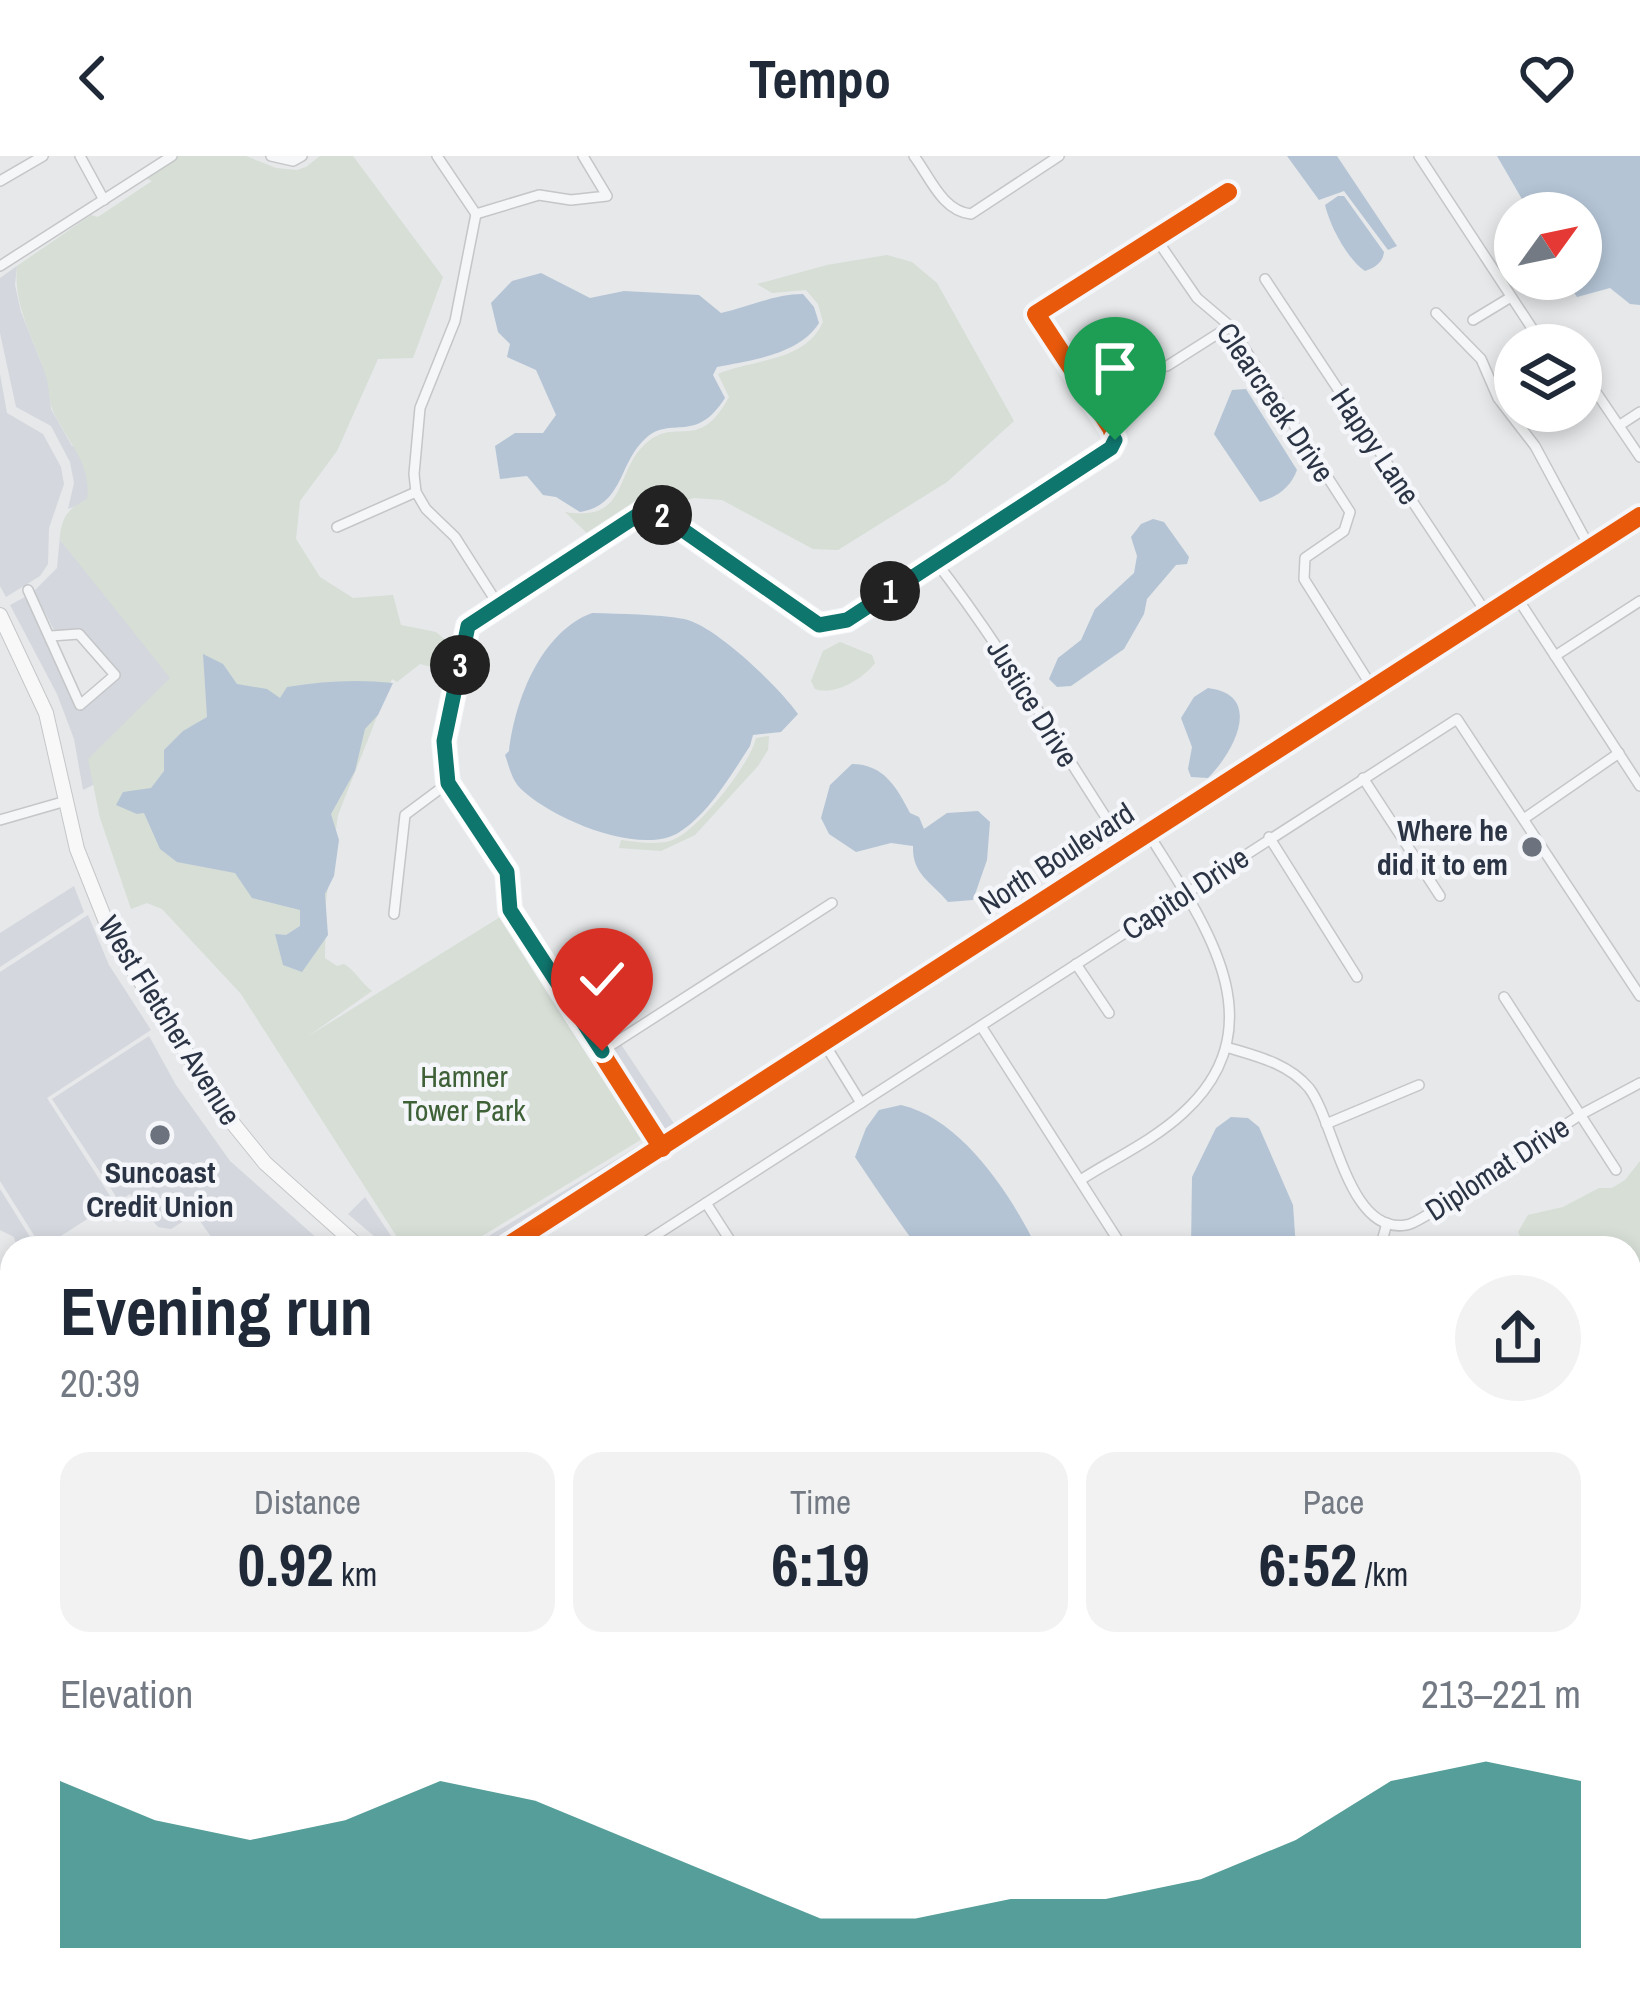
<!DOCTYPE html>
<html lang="en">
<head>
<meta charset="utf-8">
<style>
  :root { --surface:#fff; --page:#f2f2f3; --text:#1f2937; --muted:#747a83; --accent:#0f766e }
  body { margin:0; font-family:"Archivo Narrow",sans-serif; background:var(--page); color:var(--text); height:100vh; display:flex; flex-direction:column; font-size:45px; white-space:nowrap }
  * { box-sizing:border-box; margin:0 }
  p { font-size:39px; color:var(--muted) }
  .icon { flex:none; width:66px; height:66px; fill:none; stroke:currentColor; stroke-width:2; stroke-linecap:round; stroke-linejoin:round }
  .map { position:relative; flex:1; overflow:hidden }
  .side { position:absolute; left:0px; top:1080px; width:1641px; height:771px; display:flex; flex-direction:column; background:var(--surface); border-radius:36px 36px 0 0; box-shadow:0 6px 18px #0003 }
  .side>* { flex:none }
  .needle { width:78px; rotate:57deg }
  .fabs { position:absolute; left:1494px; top:36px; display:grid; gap:24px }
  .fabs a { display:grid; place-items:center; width:108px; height:108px; border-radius:50%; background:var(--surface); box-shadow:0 6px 18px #0003; font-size:60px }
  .pin { position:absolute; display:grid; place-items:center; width:102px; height:102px; color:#fff; margin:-123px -51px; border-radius:50% 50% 50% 0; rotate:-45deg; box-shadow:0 0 12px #0007 }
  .pin .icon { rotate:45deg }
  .km { position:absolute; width:60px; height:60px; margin:-30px; border-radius:50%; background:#222; color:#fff; font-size:33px; line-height:60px; text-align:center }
  .round { display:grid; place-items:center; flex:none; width:126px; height:126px; border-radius:63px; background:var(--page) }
  .overview { display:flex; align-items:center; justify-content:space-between; height:204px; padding:0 60px }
  h1 { font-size:66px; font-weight:800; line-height:90px }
  .stats { display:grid; grid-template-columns:repeat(3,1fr); gap:18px; height:204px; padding:12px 60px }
  .stats div { display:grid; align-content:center; border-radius:30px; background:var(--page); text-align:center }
  .stats b { font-size:60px; font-weight:800 }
  .stats small { font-size:33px; font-weight:400 }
  .stats p { font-size:33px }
  .chart { height:336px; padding:24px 60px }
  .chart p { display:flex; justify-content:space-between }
  .chart svg { width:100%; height:216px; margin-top:12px; fill:var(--accent); opacity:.7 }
  header { display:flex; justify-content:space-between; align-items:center; height:156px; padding:0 60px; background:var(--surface); font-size:54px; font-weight:800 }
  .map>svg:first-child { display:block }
</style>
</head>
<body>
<header><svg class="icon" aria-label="back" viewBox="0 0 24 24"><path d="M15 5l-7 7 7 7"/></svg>Tempo<svg class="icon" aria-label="heart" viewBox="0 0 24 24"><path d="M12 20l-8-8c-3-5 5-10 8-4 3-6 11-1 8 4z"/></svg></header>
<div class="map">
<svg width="1640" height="1850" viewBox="0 0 1640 1850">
  <rect width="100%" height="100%" fill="#e6e8ea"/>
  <g fill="#d4d7dd">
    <polygon points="17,110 15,129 21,156 48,224 51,253 72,290 91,290 163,318 68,353 74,327 70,306 51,270 16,251 0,177 0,122"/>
    <polygon points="0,218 7,257 43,278 61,311 64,328 49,372 48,408 40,420 6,441 0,430"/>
    <polygon points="61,369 60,384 130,467 173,509 171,532 105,623 83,634 74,583 57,538 10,449 25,441 75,551 83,553 118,523 119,516 83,475 54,474 34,435 57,412"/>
    <polygon points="74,730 84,756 0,811 0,777"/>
    <polygon points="88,759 109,809 151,874 47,942 114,1046 42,1092 0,1025 0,816"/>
    <polygon points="614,878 679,975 664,986 601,884"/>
    <polygon points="149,880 176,929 230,1005 328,1092 219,1092 195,1058 171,1073 158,1071 130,1038 119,1045 52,943"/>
    <polygon points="650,983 655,991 495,1092 469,1092"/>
    <polygon points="0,1033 37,1092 17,1092 14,1081 0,1074"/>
    <polygon points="365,1041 393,1083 401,1092 388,1092 348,1058"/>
    <polygon points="1640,1518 1640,1629 1629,1611 1629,1525"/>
    <polygon points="562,1839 860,1839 867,1850 568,1850"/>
    <polygon points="902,1839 1152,1839 1159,1850 909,1850"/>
    <polygon points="1186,1839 1341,1839 1325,1850 1169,1850"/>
    <polygon points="1396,1839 1518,1839 1498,1850 1380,1850"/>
  </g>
  <g fill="#d6ded6">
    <path d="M 177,0 L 246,0 L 276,12 L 297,14 L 306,11 L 320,0 L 353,0 L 443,121 L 413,202 L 378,203 L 337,295 L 300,345 L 296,383 L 320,421 L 353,442 L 393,439 L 401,469 L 436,476 L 457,494 L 454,502 L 436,512 L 420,508 L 397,526 L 392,523 L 338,659 L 326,745 L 325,802 L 337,810 L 344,808 C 355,814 361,827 372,835 L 307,881 L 505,758 L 647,980 L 462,1092 L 407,1092 L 397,1081 L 241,838 L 162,753 L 147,747 L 131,753 L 100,662 L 88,603 L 170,522 L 60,384 C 61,362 67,353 87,343 C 92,309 68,286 54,257 C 48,246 50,232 46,220 C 34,183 13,150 17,110 L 91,59 L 98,61 L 152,25 L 146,22 Z"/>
    <path d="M 887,99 L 912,106 L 937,127 L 1014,265 L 947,326 L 838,394 L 813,393 L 722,344 L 694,342 L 661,353 L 647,347 L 593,383 L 565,356 C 632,367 612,312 650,284 C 679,263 700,295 729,241 L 718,218 C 754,203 805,206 823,166 L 818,148 L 806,134 L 772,137 L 757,128 L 827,109 Z"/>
    <path d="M 840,486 L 872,499 L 875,507 C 863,523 834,540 815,533 L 811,525 L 823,495 Z"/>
    <path d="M 769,580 L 768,594 L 758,610 L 695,679 L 661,695 L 619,692 L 621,684 C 636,686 656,689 670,685 C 696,678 751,607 756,582 Z"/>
    <polygon points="1640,1005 1640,1247 1629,1229 1629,1092 1526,1092 1518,1076 1528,1059 1563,1051 1599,1032 1612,1032 1625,1024"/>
    <polygon points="0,1147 12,1153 12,1262 0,1270"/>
  </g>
  <g fill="#b4c4d5">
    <polygon points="1287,0 1337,0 1397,90 1388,94 1344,35 1319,44"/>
    <polygon points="1497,0 1640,0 1640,149 1630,148 1610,132 1577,141 1565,123 1581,123 1581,57 1530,57"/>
    <path d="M 1338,40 L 1344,40 L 1384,96 C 1383,107 1374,112 1365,115 C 1347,103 1330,70 1325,49 Z"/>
    <path d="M 541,117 L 590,142 L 624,135 L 699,139 L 721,157 C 749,151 774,138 803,138 L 814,151 L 819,167 C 799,199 751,204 717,211 L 713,219 L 725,242 C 695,289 672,259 646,282 C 618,307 624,349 580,356 L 556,341 L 543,339 L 527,320 L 500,323 L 495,290 L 515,277 L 543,277 L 556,259 L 536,214 L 507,201 L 510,188 L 498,176 L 491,147 L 512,125 Z"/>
    <path d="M 1246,233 L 1297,314 C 1291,331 1277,341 1260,346 L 1214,278 L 1232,234 Z"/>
    <polygon points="1153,363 1164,366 1189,401 1187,408 1176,409 1147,443 1144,458 1124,493 1071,530 1057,531 1049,523 1058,502 1081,484 1095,453 1134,417 1137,400 1131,381 1141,368"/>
    <path d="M 592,457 C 623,458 655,458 684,463 C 715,469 780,532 798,558 L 781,576 L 753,579 L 750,590 C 731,619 708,659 678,677 C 638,700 551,662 521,633 C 512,625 509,610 505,599 L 509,595 C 515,544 541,476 592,457 Z"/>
    <path d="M 203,498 L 223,508 L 237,528 L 267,533 L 280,542 L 287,531 C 323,525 357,523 393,527 L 378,559 L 365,573 L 355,615 L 331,658 L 339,684 L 334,720 L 325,738 L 328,779 L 302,816 L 283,809 L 275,778 L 286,779 L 300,770 L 300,754 L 252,742 L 235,717 L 177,706 L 160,693 L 144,657 L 137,658 L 116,649 L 123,636 L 151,632 L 164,615 L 164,594 L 183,575 L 207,561 Z"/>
    <path d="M 1208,532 C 1265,539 1233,597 1208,622 L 1191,621 L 1188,613 L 1192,591 L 1181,562 L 1194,541 Z"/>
    <path d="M 852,608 C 884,608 897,632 910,657 L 919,661 L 924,673 L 947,657 L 978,655 L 990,666 L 987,704 L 973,744 L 948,746 C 932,726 912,719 913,690 L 891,687 L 856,696 L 829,678 L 821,662 L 830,629 Z"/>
    <path d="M 901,949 C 962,963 1011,1039 1037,1092 L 918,1092 C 896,1062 875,1031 855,1001 L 866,972 L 879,954 Z"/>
    <polygon points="1231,961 1248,962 1259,971 1293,1049 1296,1092 1191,1092 1192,1021 1216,972"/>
    <polygon points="409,1839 541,1839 547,1850 391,1850"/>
  </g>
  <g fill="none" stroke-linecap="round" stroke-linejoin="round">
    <g stroke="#c4c6c8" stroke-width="12">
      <g id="street">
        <polyline points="80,0 104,44"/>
        <polyline points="271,0 293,5 302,0"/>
        <polyline points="437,0 476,58"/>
        <path d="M 914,0 C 930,21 942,55 971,58 L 1059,0"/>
        <polyline points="1419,0 1543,189"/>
        <polyline points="0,25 43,0"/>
        <polyline points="476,58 455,165 420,252 414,318 416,336 426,353 455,381 499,450"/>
        <polyline points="476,58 539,39 571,44 607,40 583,0"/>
        <polyline points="1155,81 1197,142 1230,170 1350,356 1344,375 1305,402 1304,423 1372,531"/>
        <polyline points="0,110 172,0"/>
        <polyline points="1265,123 1487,458"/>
        <polyline points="1436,157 1481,203 1498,242 1535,290 1590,392"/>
        <polyline points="1473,164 1511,141"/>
        <polyline points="1167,210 1230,170"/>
        <polyline points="1581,214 1640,301"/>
        <polyline points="1620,269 1640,256"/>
        <polyline points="337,371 416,336"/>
        <path d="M 936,406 C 1006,496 1062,596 1126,692"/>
        <polyline points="28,434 80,549 115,519 79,478 51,480"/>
        <polyline points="1516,440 1640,630"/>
        <polyline points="1555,500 1640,445"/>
        <polyline points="1363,622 1440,740"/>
        <polyline points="1525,662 1619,597"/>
        <polyline points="0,664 66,645"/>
        <polyline points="1269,681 1357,821"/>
        <polyline points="394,758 405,659 448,627"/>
        <polyline points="1076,808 1109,857"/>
        <polyline points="1504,841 1616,1014"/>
        <polyline points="981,870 1123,1092"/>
        <polyline points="824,887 861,947"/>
        <path d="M 1226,891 C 1256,900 1288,907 1309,932 C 1335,966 1348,1079 1406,1069 C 1414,1068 1424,1060 1431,1057 L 1580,959 L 1640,927"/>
        <polyline points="602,895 832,747"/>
        <polyline points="1326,968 1419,929"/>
        <polyline points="662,992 510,754 507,716 448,627 444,585 468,470 650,351 819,469 847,464 1111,292 1115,284 1111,272 1036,158 1228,36"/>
        <path d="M 1082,1023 C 1115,1002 1154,984 1183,957 C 1281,868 1202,764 1148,677"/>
        <polyline points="706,1047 735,1092"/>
        <polyline points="636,1092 1457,563 1640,840"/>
        <polyline points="1380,1092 1387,1067"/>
        <polyline points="1629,1353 1640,1369"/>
        <polyline points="0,1479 12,1498"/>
        <polyline points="1629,1516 1640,1509"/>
        <polyline points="1629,1621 1640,1639"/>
        <polyline points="0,1739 12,1750"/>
        <polyline points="80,1839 87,1850"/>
        <polyline points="230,1839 237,1850"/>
        <polyline points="1542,1839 1549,1850"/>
        <polyline points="344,1850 361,1839"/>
      </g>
    </g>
    <g stroke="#c4c6c8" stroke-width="16">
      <g id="secondary">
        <polyline points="0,459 46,557 77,693 112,781 227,960 265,1007 360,1092"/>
        <polyline points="504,1092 1640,360"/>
        <polyline points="0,1420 12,1412"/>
        <polyline points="884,1839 892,1850"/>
      </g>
    </g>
    <g stroke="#c2c5c8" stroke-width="18">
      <g id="primary">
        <polyline points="1629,1661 1640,1654"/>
        <polyline points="1348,1850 1366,1839"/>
      </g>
    </g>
    <use href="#street" stroke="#f5f6f7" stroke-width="9"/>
    <use href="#secondary" stroke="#f8f8f8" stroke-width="14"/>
    <use href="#primary" stroke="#f8f8f8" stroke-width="15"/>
    <g stroke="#f4f6f9" stroke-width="26">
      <g id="cycleway">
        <polyline points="662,992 510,754 507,716 448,627 444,585 468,470 650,351 819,469 847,464 1111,292 1115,284 1111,272 1036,158 1228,36"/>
        <polyline points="504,1092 1640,360"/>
      </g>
    </g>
    <use href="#cycleway" stroke="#e8590c" stroke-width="18"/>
  </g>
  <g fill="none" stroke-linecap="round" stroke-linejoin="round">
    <g stroke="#fff" stroke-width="24">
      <polyline id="route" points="602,895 510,754 507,716 448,627 444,585 468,470 650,351 819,469 847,464 1111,292 1115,284"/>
    </g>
    <use href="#route" stroke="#0f766e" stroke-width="15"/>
  </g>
  <g fill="#6c737f" stroke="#f4f6f9" stroke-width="4.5">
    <circle cx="1532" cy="691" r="12"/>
    <circle cx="160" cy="979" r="12"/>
  </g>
  <g text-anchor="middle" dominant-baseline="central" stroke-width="9" stroke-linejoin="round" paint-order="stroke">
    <g font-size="30" fill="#2b3445" stroke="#f4f6f9">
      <text transform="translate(1276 246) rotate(56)">Clearcreek Drive</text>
      <text transform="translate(1376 290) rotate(56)">Happy Lane</text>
      <text transform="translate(1033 547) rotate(58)">Justice Drive</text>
      <text transform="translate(1056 702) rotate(-33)">North Boulevard</text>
      <text transform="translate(1185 737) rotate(-33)">Capitol Drive</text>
      <text transform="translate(170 864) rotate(58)">West Fletcher Avenue</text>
      <text transform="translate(1497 1012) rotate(-33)">Diplomat Drive</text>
    </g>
    <g font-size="30" font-weight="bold" fill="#2b3445" stroke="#f4f6f9" text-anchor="end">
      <text x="1508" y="674">Where he<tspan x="1508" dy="34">did it to em</tspan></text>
      <text x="160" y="1016" text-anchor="middle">Suncoast<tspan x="160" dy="34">Credit Union</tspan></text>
    </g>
    <g font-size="30" fill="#3f6138" stroke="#f4f6f9">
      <text x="464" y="920">Hamner<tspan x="464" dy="34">Tower Park</tspan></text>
    </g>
  </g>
</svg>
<div class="fabs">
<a><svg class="needle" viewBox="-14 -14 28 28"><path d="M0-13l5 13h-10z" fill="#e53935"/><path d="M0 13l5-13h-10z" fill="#747a83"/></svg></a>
<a><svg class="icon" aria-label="layers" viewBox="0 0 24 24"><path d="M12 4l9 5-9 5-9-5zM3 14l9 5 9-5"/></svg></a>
</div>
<div class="pin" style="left:1115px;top:284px;background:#1e9e55"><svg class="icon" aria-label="arrive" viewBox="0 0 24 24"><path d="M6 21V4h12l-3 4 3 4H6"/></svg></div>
<div class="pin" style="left:602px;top:895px;background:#d93025"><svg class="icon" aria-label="check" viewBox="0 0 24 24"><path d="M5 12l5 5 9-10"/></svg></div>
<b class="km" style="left:890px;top:435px">1</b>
<b class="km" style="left:662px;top:359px">2</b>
<b class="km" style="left:460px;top:509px">3</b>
<section class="side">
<div class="overview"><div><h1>Evening run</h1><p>20:39</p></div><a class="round"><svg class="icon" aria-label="share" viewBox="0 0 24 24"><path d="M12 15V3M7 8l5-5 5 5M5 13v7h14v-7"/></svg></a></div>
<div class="stats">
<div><p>Distance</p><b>0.92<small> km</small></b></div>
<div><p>Time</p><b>6:19</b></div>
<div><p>Pace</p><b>6:52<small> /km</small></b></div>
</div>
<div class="chart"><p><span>Elevation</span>213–221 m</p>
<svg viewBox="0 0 160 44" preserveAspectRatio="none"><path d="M0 44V10L10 18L20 22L30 18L40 10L50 14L60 22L70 30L80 38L90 38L100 34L110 34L120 30L130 22L140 10L150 6L160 10V44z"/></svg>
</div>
</section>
</div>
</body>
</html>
